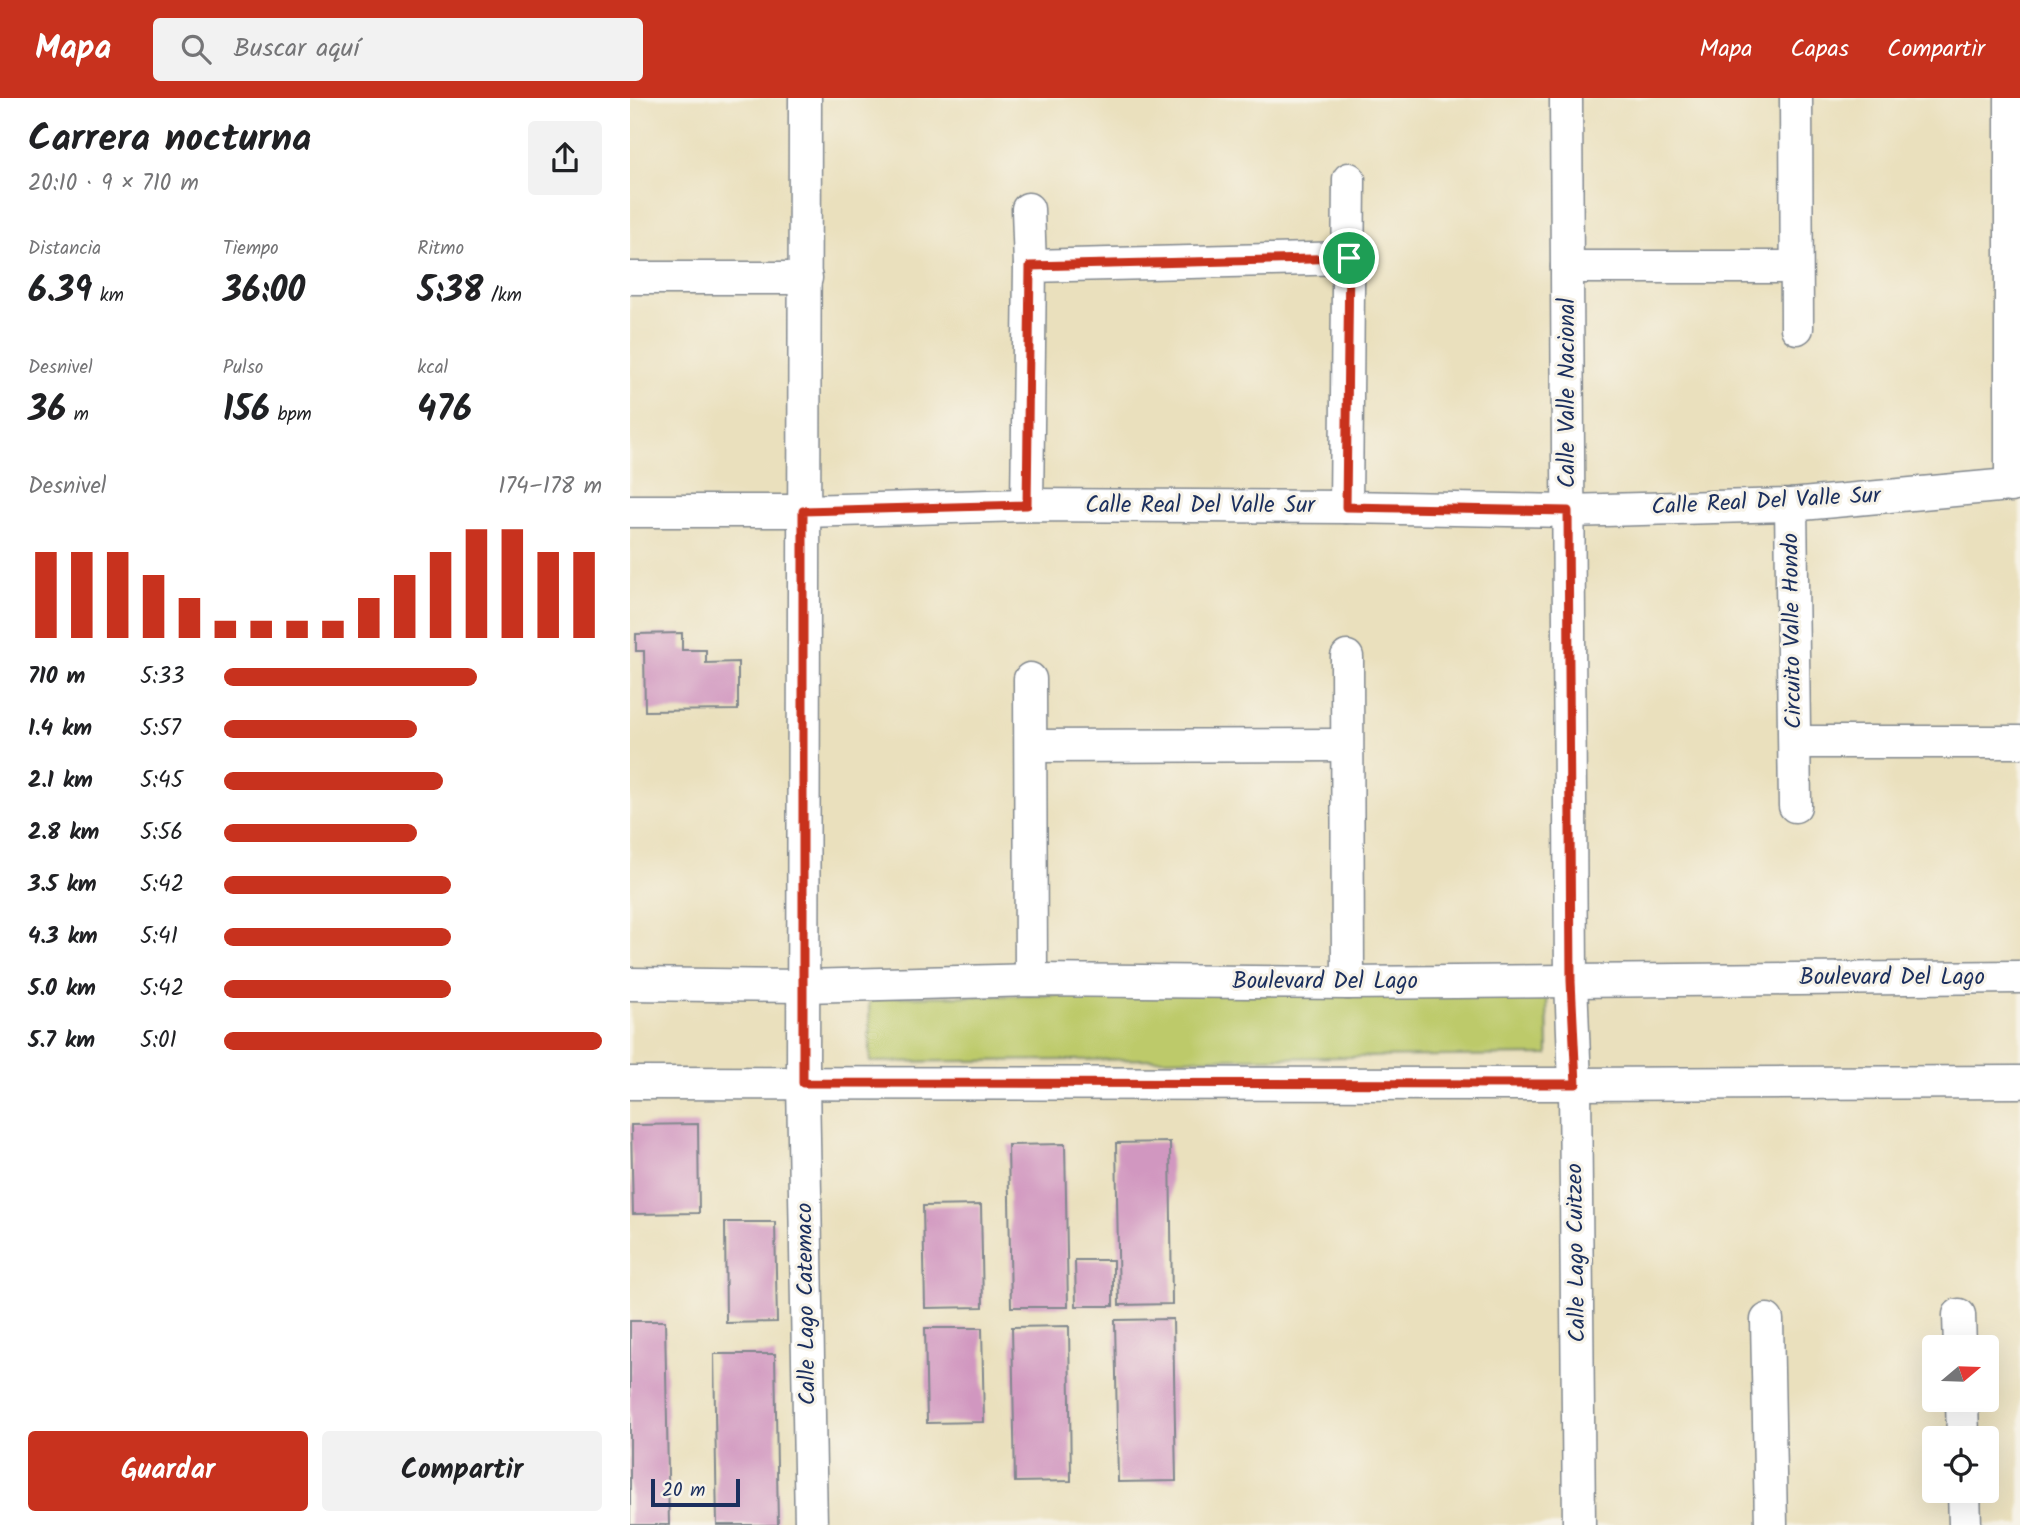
<!DOCTYPE html>
<html lang="es">
<head>
<meta charset="utf-8">
<style>
  :root { --surface:#fff; --page:#f2f2f2; --text:#202124; --muted:#757577; --accent:#c8321e }
  body { margin:0; font-family:Kalam,sans-serif; background:var(--page); color:var(--text); height:100vh; display:flex; flex-direction:column; font-size:26px; white-space:nowrap }
  * { box-sizing:border-box; margin:0 }
  p { font-size:23px; color:var(--muted) }
  .icon { flex:none; width:38px; height:38px; fill:none; stroke:currentColor; stroke-width:2; stroke-linecap:round; stroke-linejoin:round }
  .map { position:relative; flex:1; overflow:hidden }
  .panel { display:flex; flex-direction:column; background:var(--surface); width:630px }
  .panel>* { flex:none }
  .needle { width:46px; rotate:71deg }
  .fabs { position:absolute; left:1292px; top:1237px; display:grid; gap:14px }
  .fabs a { display:grid; place-items:center; width:77px; height:77px; border-radius:7px; background:var(--surface); box-shadow:0 7px 28px #0002; font-size:35px }
  .scale { position:absolute; left:21px; bottom:18px; width:89px; box-sizing:border-box; padding-left:7px; border:4px solid #1b2f5e; border-top:0; font-size:19px; line-height:24px; white-space:nowrap; color:#1b2f5e; -webkit-text-stroke:5px #f7f3e8; paint-order:stroke }
  .pin { position:absolute; display:grid; place-items:center; width:60px; height:60px; color:#fff; margin:-30px; border:4px solid #fff; border-radius:50%; box-shadow:0 2px 7px #0007 }
  .round { display:grid; place-items:center; flex:none; width:74px; height:74px; border-radius:7px; background:var(--page) }
  .summary { display:flex; align-items:center; justify-content:space-between; height:119px; padding:0 28px }
  h1 { font-size:38px; font-weight:700; line-height:52px }
  .metrics { display:grid; grid-template-columns:repeat(3,1fr); gap:10px; height:119px; padding:7px 28px }
  .metrics div { display:grid; align-content:center }
  .metrics b { font-size:35px; font-weight:700 }
  .metrics small { font-size:19px; font-weight:400 }
  .metrics p { font-size:19px }
  .chart { height:196px; padding:14px 28px }
  .chart p { display:flex; justify-content:space-between }
  .chart svg { width:100%; height:126px; margin-top:7px; stroke:var(--accent); stroke-width:6 }
  .action { display:flex; gap:14px; margin-top:auto; padding:14px 28px }
  .action a { flex:1; height:80px; border-radius:7px; background:var(--accent); color:#fff; font-size:28px; font-weight:700; line-height:80px; text-align:center }
  .action a+a { background:var(--page); color:var(--text) }
  ul { padding:0 28px; list-style:none; font-size:23px }
  li { display:grid; grid-template-columns:112px 84px 1fr; align-items:center; height:52px }
  li i { height:18px; border-radius:9px; background:var(--accent) }
  header { display:flex; align-items:center; gap:42px; box-sizing:border-box; height:98px; padding:0 35px; background:var(--accent); color:#fff }
  header strong { font-size:33px }
  nav { display:flex; gap:38px; margin-inline-start:auto; font-size:24px }
  .search { width:490px; height:63px; background:var(--page); display:flex; align-items:center; gap:18px; box-sizing:border-box; padding:0 24px; border-radius:7px; color:var(--muted); font-size:26px }
  main { display:flex; flex:1; min-height:0 }
  .map>svg:first-child { display:block }
</style>
</head>
<body>
<header>
<strong>Mapa</strong>
<div class="search"><svg class="icon" aria-label="search" viewBox="0 0 24 24"><circle cx="10" cy="10" r="6"/><path d="M15 15l6 6"/></svg>Buscar aquí</div>
<nav><a>Mapa</a><a>Capas</a><a>Compartir</a></nav>
</header>
<main>
<section class="panel">
<div class="summary"><div><h1>Carrera nocturna</h1><p>20:10 · 9 × 710 m</p></div><a class="round"><svg class="icon" aria-label="share" viewBox="0 0 24 24"><path d="M12 15V3M7 8l5-5 5 5M5 13v7h14v-7"/></svg></a></div>
<div class="metrics">
<div><p>Distancia</p><b>6.39<small> km</small></b></div>
<div><p>Tiempo</p><b>36:00</b></div>
<div><p>Ritmo</p><b>5:38<small> /km</small></b></div>
</div>
<div class="metrics">
<div><p>Desnivel</p><b>36<small> m</small></b></div>
<div><p>Pulso</p><b>156<small> bpm</small></b></div>
<div><p>kcal</p><b>476</b></div>
</div>
<div class="chart"><p><span>Desnivel</span>174–178 m</p>
<svg viewBox="0 0 160 44" preserveAspectRatio="none"><path d="M5 44V14M15 44V14M25 44V14M35 44V22M45 44V30M55 44V38M65 44V38M75 44V38M85 44V38M95 44V30M105 44V22M115 44V14M125 44V6M135 44V6M145 44V14M155 44V14"/></svg>
</div>
<ul>
<li><b>710 m</b>5:33<i style="width:67%"></i></li>
<li><b>1.4 km</b>5:57<i style="width:51%"></i></li>
<li><b>2.1 km</b>5:45<i style="width:58%"></i></li>
<li><b>2.8 km</b>5:56<i style="width:51%"></i></li>
<li><b>3.5 km</b>5:42<i style="width:60%"></i></li>
<li><b>4.3 km</b>5:41<i style="width:60%"></i></li>
<li><b>5.0 km</b>5:42<i style="width:60%"></i></li>
<li><b>5.7 km</b>5:01<i style="width:100%"></i></li>
</ul>
<div class="action"><a>Guardar</a><a>Compartir</a></div>
</section>
<div class="map">
<svg width="1390" height="1427" viewBox="0 0 1390 1427">
  <rect width="100%" height="100%" fill="#f7f3e8"/>
  <filter id="ink" filterUnits="userSpaceOnUse"><feTurbulence type="fractalNoise" baseFrequency=".0143" numOctaves="2"/><feDisplacementMap in="SourceGraphic" scale="14" xChannelSelector="R" yChannelSelector="G"/><feConvolveMatrix kernelMatrix="1 2 1 2 8 2 1 2 1" color-interpolation-filters="sRGB"/></filter>
  <filter id="wash" filterUnits="userSpaceOnUse"><feTurbulence type="fractalNoise" baseFrequency=".00686" numOctaves="4" result="noise"/><feDisplacementMap in="SourceGraphic" scale="28" xChannelSelector="R" yChannelSelector="G"/><feGaussianBlur stdDeviation="1.57" result="paint"/><feColorMatrix in="noise" values="0 0 0 0 0 0 0 0 0 0 0 0 0 0 0 0 0 1.4 0 .05"/><feComposite in="paint" operator="in"/></filter>
  <g filter="url(#wash)">
    <rect width="100%" height="100%" fill="#eae0bd"/>
    <polygon fill="#bdca6b" stroke="#6c7c64" stroke-width="2" points="917,893 918,957 240,964 239,899"/>
    <g id="blocks">
      <g fill="#d197c0">
        <polygon points="52,535 52,552 76,552 76,565 108,564 108,612 15,613 14,553 6,553 6,536"/>
        <polygon points="68,1026 69,1115 3,1116 1,1027"/>
        <polygon points="540,1044 542,1206 489,1207 486,1045"/>
        <polygon points="435,1046 438,1209 381,1209 378,1047"/>
        <polygon points="351,1107 353,1209 295,1210 293,1108"/>
        <polygon points="95,1124 145,1124 147,1224 96,1225"/>
        <polygon points="445,1162 483,1162 483,1208 446,1208"/>
        <polygon points="543,1221 546,1383 488,1384 485,1222"/>
        <polygon points="0,1223 35,1223 39,1427 0,1427"/>
        <polygon points="439,1228 441,1383 385,1384 382,1229"/>
        <polygon points="295,1230 352,1230 354,1324 297,1325"/>
        <polygon points="84,1256 145,1256 148,1427 87,1427"/>
      </g>
    </g>
  </g>
  <g filter="url(#ink)">
    <use href="#blocks" fill-opacity="0" stroke="#82888e" stroke-width="2"/>
    <g fill="none" stroke-linecap="round" stroke-linejoin="round">
      <g stroke="#82888e" stroke-width="35">
        <g id="minor">
          <polyline points="175,0 173,985 181,1427"/>
          <polyline points="936,0 941,883 945,986 949,1427"/>
          <polyline points="1166,0 1167,230"/>
          <polyline points="1381,0 1381,388"/>
          <polyline points="400,168 719,160"/>
          <polyline points="937,169 1166,169"/>
          <polyline points="0,180 176,180"/>
          <polyline points="397,407 400,168 398,111"/>
          <polyline points="1161,407 1165,708"/>
          <polyline points="716,409 719,81"/>
          <polyline points="0,413 173,413 397,407 716,409 938,413 1161,407 1390,386"/>
          <polyline points="717,559 718,885"/>
          <polyline points="400,581 401,882"/>
          <polyline points="1165,644 1390,644"/>
          <polyline points="401,648 716,647"/>
          <polyline points="0,886 174,888 401,882 718,885 1390,879"/>
          <polyline points="0,985 945,986 1390,984"/>
          <polyline points="1329,1217 1330,1250"/>
          <polyline points="1137,1222 1141,1427"/>
          <polyline points="1332,1302 1333,1340"/>
          <polyline points="1334,1393 1335,1427"/>
        </g>
      </g>
      <use href="#minor" stroke="#fff" stroke-width="32"/>
    </g>
  </g>
  <g fill="none" stroke-linecap="round" stroke-linejoin="round" filter="url(#ink)">
    <g stroke="#fff" stroke-width="14">
      <polygon id="route" points="719,160 716,409 938,413 941,883 946,986 173,985 173,413 397,407 400,168"/>
    </g>
    <use href="#route" stroke="#c8321e" stroke-width="9"/>
  </g>
  <g text-anchor="middle" dominant-baseline="central" stroke-width="6" stroke-linejoin="round" paint-order="stroke">
    <g font-size="23" fill="#1b2f5e" stroke="#f7f3e8">
      <text transform="translate(938 295) rotate(-90)">Calle Valle Nacional</text>
      <text transform="translate(1136 404) rotate(-3)">Calle Real Del Valle Sur</text>
      <text x="570" y="408">Calle Real Del Valle Sur</text>
      <text transform="translate(1163 533) rotate(-91)">Circuito Valle Hondo</text>
      <text x="1262" y="880">Boulevard Del Lago</text>
      <text x="695" y="884">Boulevard Del Lago</text>
      <text transform="translate(947 1155) rotate(-91)">Calle Lago Cuitzeo</text>
      <text transform="translate(177 1206) rotate(-91)">Calle Lago Catemaco</text>
    </g>
  </g>
</svg>
<div class="fabs">
<a><svg class="needle" viewBox="-14 -14 28 28"><path d="M0-13l5 13h-10z" fill="#e53935"/><path d="M0 13l5-13h-10z" fill="#757577"/></svg></a>
<a><svg class="icon" aria-label="locate" viewBox="0 0 24 24"><circle cx="12" cy="12" r="6"/><path d="M12 2v4M12 18v4M2 12h4M18 12h4"/></svg></a>
</div>
<div class="scale">20 m</div>
<div class="pin" style="left:719px;top:160px;background:#1e9e55"><svg class="icon" aria-label="arrive" viewBox="0 0 24 24"><path d="M6 21V4h12l-3 4 3 4H6"/></svg></div>
</div>
</main>
</body>
</html>
